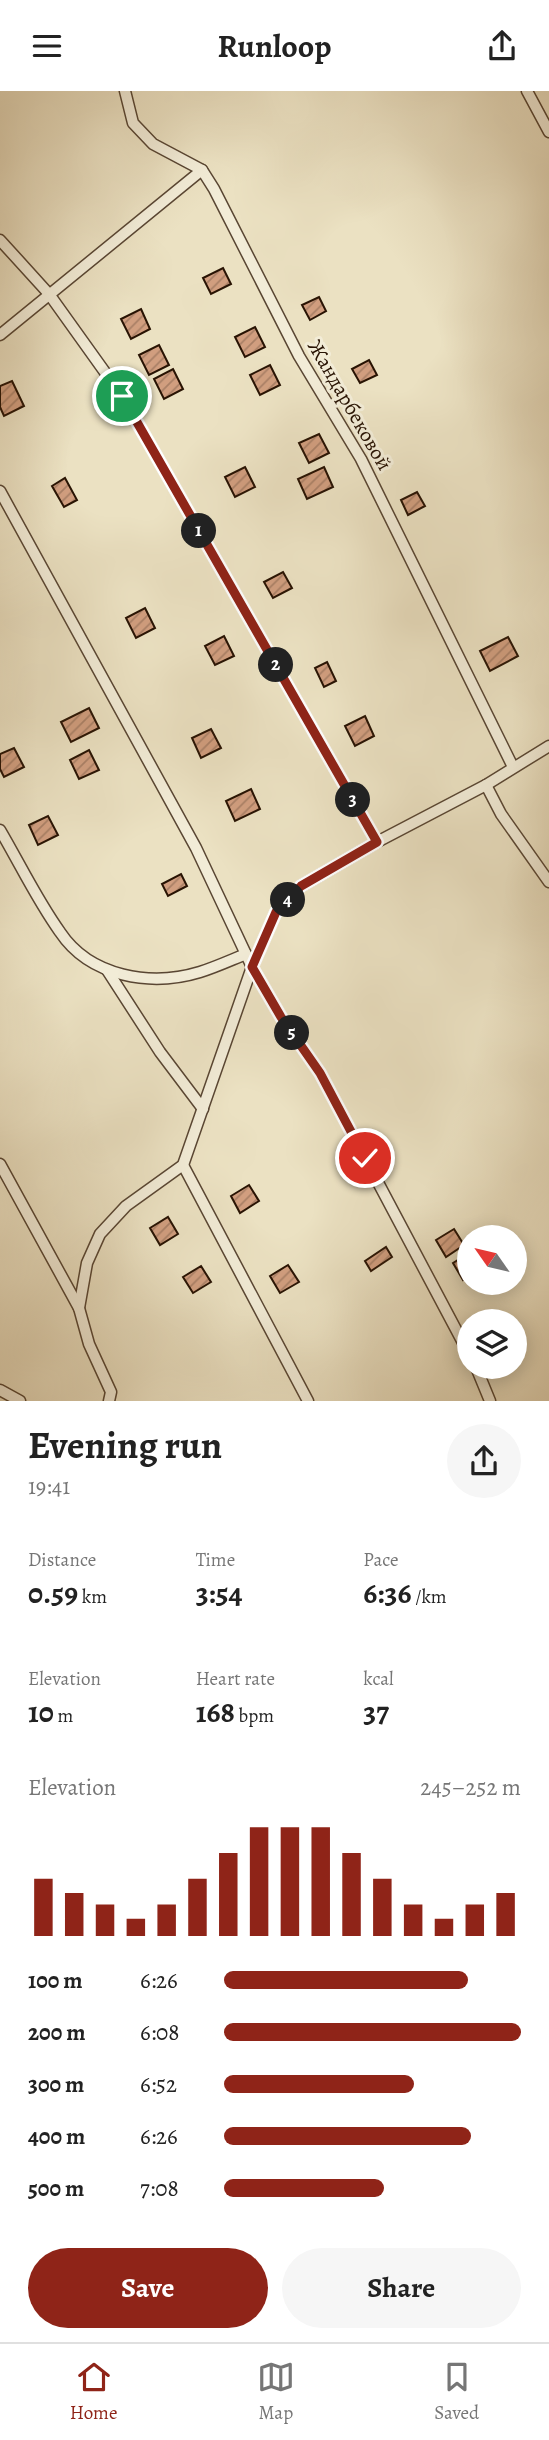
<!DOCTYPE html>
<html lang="en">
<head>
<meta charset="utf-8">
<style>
  :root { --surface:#fff; --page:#f6f6f6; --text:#222; --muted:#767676; --line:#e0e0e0; --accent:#8f2418 }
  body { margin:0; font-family:Alegreya,serif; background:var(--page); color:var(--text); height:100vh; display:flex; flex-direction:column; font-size:26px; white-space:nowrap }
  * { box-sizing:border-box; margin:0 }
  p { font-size:23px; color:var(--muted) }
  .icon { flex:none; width:38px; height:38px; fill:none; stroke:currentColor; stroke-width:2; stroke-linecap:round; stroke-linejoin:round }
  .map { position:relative; height:1310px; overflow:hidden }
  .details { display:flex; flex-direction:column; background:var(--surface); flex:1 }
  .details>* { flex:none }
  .needle { width:46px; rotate:304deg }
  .tools { position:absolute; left:457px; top:1134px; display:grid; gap:14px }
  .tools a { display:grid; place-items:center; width:70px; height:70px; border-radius:50%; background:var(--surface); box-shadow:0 4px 18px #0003; font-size:35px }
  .pin { position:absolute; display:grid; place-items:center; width:60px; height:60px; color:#fff; margin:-30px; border:4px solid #fff; border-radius:50%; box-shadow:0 2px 7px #0007 }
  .km { position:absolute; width:35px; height:35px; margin:-18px; border-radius:50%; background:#222; color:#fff; font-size:19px; line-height:35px; text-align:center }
  .round { display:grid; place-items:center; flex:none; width:74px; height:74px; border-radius:37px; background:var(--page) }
  .overview { display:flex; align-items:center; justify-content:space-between; height:119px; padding:0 28px }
  h1 { font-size:38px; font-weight:700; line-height:52px }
  .metrics { display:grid; grid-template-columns:repeat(3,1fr); gap:10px; height:119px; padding:7px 28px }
  .metrics div { display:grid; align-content:center }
  .metrics b { font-size:30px; font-weight:700 }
  .metrics small { font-size:19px; font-weight:400 }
  .metrics p { font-size:19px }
  .chart { height:196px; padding:14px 28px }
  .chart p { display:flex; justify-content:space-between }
  .chart svg { width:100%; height:126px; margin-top:7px; stroke:var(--accent); stroke-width:6 }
  .action { display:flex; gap:14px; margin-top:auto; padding:14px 28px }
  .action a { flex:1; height:80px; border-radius:42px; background:var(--accent); color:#fff; font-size:28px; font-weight:700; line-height:80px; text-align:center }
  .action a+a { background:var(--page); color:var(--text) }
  ul { padding:0 28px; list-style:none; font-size:23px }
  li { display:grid; grid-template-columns:112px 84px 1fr; align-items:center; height:52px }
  li i { height:18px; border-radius:9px; background:var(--accent) }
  header { display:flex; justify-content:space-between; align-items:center; height:91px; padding:0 28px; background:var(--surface); font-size:32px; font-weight:700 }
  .dock { display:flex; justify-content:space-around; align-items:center; height:98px; border-top:2px solid var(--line); background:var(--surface); font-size:19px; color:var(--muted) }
  .dock a { display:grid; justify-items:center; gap:4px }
  .dock .current { color:var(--accent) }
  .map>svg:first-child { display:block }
</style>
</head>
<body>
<header><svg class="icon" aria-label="menu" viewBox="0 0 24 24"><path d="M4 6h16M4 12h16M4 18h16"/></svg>Runloop<svg class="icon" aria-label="share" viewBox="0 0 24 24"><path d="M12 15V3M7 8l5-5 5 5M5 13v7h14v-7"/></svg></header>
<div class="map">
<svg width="549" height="1310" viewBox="0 0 549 1310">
  <defs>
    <pattern id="building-hatch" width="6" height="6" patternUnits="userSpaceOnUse" patternTransform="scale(1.75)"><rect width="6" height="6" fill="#d19e7f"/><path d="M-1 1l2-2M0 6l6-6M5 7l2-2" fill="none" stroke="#aa8066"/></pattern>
  </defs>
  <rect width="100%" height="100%" fill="#ebe1c2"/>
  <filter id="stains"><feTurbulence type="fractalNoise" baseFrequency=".00286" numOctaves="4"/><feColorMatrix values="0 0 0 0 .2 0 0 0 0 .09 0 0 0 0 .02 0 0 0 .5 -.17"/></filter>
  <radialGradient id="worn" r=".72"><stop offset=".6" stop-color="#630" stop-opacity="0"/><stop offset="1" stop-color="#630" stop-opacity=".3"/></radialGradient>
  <g fill="url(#building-hatch)" stroke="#281303" stroke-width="2">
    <polygon points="223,177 231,193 211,203 203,187"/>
    <polygon points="319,206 326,220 310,229 302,214"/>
    <polygon points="141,218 150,238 131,248 121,228"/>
    <polygon points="255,236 265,256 245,266 235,246"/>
    <polygon points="159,254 169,274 149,284 139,264"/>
    <polygon points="369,269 377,284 360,292 352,278"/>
    <polygon points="270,274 280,294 260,304 250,284"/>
    <polygon points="173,278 183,298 164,308 154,288"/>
    <polygon points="12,290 24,315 4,325 0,316 0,295"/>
    <polygon points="319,343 329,362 309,372 299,352"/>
    <polygon points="245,376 255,396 235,406 225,386"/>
    <polygon points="324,376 333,396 307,408 298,388"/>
    <polygon points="65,387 77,409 64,416 52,395"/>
    <polygon points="417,401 425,415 408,424 401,409"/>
    <polygon points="283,481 292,497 273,507 264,491"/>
    <polygon points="145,517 155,537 136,547 126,527"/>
    <polygon points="224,545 234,565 215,574 205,555"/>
    <polygon points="508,546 518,565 490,580 480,560"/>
    <polygon points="327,571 336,590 324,596 315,577"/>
    <polygon points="89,617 99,637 71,651 61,631"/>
    <polygon points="365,625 374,645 355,655 345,635"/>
    <polygon points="211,638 221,657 201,667 192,647"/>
    <polygon points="14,657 24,676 4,686 0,678 0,663"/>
    <polygon points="89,659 99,679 79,688 70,669"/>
    <polygon points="251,698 260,718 235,730 226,710"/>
    <polygon points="48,725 58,744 38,754 29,734"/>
    <polygon points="181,783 187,795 168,805 162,793"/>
    <polygon points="249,1094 259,1110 240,1122 231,1105"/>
    <polygon points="168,1126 178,1143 160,1154 150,1137"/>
    <polygon points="454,1138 464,1154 446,1166 436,1149"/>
    <polygon points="386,1156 392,1166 371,1180 365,1170"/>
    <polygon points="469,1162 469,1185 463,1189 453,1172"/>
    <polygon points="288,1174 299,1191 280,1202 270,1185"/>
    <polygon points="201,1175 211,1191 193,1202 183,1186"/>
  </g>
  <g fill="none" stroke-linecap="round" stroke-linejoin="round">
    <g stroke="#594633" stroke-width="13">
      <g id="street">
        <polyline points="125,0 133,32 153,53 202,79 214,98 299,265 361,368 513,676"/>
        <polyline points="527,0 549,41"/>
        <polyline points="0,149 49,203 122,305 377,751"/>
        <polyline points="0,244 202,79"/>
        <polyline points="0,400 196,757 252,876 281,926 320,982 469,1263"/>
        <polyline points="486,694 501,723 549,791"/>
        <path d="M 0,739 C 20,773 37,809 60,841 C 90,886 151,896 200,881 C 216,876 231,869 246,863"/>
        <polyline points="107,879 160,961 203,1018"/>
        <polyline points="0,1073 79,1217"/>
        <polyline points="183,1074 308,1310"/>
        <polyline points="476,1276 490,1310"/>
        <polyline points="0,1299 20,1310"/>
        <polyline points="109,1310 111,1301 89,1253 79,1217 87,1172 100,1143 126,1115 183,1074 252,876 276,821 301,795 377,751 486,694 549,655"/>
      </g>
    </g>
    <use href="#street" stroke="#f2ecd7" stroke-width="10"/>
  </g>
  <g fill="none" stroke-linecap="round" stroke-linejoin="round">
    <g stroke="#fff" stroke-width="14">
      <polyline id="route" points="122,305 377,751 301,795 276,821 252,876 281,926 320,982 365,1067"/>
    </g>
    <use href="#route" stroke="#8f2418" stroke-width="9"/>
  </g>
  <g text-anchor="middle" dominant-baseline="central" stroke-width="6" stroke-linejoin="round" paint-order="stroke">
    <g font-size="21" fill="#281303" stroke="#f2ecd7">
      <text transform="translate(350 314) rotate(60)">Жандарбековой</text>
    </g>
  </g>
  <rect width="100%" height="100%" filter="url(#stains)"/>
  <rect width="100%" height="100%" fill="url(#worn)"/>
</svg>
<div class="tools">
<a><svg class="needle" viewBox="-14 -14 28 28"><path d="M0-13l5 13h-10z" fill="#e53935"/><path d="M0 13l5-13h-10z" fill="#767676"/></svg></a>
<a><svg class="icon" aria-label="layers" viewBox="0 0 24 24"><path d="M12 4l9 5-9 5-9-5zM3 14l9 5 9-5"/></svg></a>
</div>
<div class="pin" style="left:122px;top:305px;background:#1e9e55"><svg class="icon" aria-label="arrive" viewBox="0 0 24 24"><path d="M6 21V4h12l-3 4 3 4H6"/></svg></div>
<div class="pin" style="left:365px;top:1067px;background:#d93025"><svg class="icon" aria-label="check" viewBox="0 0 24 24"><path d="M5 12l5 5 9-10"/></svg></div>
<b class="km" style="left:199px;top:440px">1</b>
<b class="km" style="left:276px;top:574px">2</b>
<b class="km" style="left:353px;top:709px">3</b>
<b class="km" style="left:288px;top:809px">4</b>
<b class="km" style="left:292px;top:942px">5</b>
</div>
<section class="details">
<div class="overview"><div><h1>Evening run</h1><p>19:41</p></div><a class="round"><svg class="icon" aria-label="share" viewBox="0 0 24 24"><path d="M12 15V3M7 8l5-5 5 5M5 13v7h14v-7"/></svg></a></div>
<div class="metrics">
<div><p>Distance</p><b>0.59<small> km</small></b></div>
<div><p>Time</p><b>3:54</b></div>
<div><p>Pace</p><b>6:36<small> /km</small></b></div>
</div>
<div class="metrics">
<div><p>Elevation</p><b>10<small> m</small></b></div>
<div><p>Heart rate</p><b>168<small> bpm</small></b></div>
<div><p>kcal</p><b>37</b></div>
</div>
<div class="chart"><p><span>Elevation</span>245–252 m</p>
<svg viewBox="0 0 160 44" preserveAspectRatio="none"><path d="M5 44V24M15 44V29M25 44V33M35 44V38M45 44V33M55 44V24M65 44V15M75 44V6M85 44V6M95 44V6M105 44V15M115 44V24M125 44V33M135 44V38M145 44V33M155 44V29"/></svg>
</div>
<ul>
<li><b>100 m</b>6:26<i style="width:82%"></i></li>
<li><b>200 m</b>6:08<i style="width:100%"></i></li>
<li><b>300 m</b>6:52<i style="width:64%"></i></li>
<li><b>400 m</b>6:26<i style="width:83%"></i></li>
<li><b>500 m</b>7:08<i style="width:54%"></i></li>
</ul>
<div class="action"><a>Save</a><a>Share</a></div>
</section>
<nav class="dock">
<a class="current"><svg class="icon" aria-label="home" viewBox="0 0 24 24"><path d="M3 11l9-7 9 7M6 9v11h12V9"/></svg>Home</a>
<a><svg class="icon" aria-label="map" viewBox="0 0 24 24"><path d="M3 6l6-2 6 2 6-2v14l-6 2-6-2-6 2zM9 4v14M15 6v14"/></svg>Map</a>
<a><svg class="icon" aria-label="saved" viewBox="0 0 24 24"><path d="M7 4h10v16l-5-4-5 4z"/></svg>Saved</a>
</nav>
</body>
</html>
